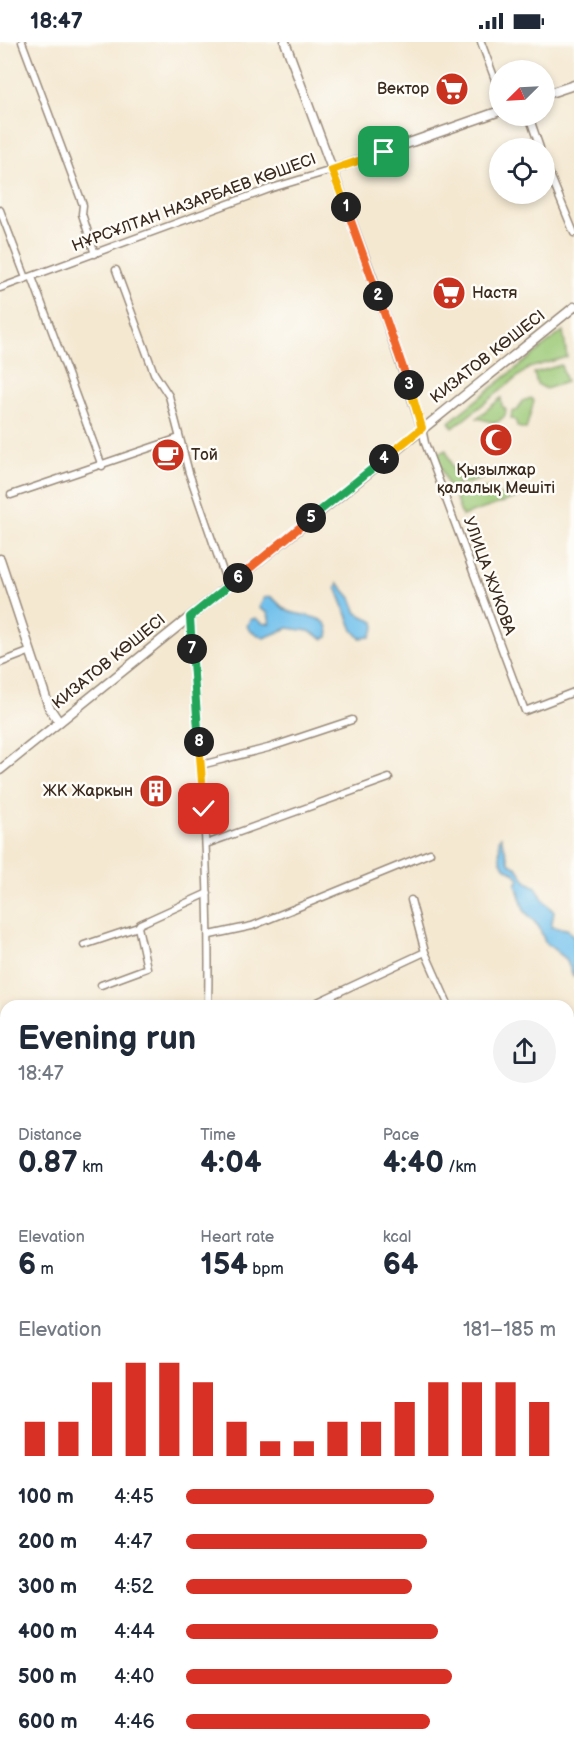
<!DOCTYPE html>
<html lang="en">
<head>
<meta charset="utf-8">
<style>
  :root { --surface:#fff; --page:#f2f2f3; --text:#1f2937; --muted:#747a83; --accent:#d93025 }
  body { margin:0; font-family:"Balsamiq Sans",sans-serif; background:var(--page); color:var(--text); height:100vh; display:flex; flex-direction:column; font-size:22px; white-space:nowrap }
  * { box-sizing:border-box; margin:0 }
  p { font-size:20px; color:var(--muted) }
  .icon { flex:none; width:33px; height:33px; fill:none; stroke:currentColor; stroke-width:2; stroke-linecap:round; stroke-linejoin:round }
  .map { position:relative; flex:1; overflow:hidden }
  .sheet { position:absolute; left:0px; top:958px; width:574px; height:758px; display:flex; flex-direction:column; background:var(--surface); border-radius:18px 18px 0 0; box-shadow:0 3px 9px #0003 }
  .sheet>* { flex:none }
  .needle { width:39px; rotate:246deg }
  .controls { position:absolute; left:489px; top:18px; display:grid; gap:12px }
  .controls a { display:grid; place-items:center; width:66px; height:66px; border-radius:50%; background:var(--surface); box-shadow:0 3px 9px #0003; font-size:30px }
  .pin { position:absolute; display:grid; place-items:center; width:51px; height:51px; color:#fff; margin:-26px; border-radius:12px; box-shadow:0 3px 9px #0006 }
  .km { position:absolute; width:30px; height:30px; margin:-15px; border-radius:50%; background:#222; color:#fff; font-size:16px; line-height:30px; text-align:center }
  .round { display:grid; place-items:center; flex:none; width:63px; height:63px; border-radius:32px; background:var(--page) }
  .head { display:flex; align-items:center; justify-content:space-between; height:102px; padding:0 18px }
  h1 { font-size:33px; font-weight:700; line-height:45px }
  .stats { display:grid; grid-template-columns:repeat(3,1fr); gap:9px; height:102px; padding:6px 18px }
  .stats div { display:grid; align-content:center }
  .stats b { font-size:30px; font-weight:700 }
  .stats small { font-size:16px; font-weight:400 }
  .stats p { font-size:16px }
  .chart { height:168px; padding:12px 18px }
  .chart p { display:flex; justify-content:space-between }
  .chart svg { width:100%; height:108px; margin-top:6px; stroke:var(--accent); stroke-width:6 }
  ul { padding:0 18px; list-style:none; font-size:20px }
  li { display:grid; grid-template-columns:96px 72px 1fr; align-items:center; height:45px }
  li i { height:15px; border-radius:8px; background:var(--accent) }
  .status { display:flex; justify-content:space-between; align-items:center; height:42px; padding:0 30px; background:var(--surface); direction:ltr }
  .status svg { height:16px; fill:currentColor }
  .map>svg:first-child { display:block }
</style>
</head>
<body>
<div class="status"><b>18:47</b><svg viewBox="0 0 49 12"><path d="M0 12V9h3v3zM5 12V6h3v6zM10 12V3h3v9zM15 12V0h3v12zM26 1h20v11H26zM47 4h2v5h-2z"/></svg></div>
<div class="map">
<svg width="574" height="1715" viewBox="0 0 574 1715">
  <rect width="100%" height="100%" fill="#fdfcf7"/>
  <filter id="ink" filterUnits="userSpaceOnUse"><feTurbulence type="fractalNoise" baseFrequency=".0167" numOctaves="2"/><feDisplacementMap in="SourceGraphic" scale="12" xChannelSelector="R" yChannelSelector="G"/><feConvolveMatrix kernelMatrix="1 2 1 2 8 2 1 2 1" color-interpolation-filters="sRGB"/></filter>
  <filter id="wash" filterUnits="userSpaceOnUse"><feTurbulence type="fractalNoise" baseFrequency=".008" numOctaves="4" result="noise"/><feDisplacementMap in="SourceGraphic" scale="24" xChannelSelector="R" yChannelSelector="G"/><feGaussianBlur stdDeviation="1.35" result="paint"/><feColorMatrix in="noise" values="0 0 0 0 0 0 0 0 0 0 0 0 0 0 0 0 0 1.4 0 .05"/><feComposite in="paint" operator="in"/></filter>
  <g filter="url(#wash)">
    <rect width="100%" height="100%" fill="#f4e8d1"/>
    <g fill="#9cc977" stroke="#6c7a4a" stroke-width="1.5">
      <polygon points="563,289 567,315 529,326 453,386 449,380"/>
      <polygon points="561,323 566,340 546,347 537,342 534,331"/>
      <polygon points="501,356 502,364 506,368 505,374 496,381 477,376"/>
      <polygon points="531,356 534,359 526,387 517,385 516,379 511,376 512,370 518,368 522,359"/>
      <polygon points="446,408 459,444 451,446 448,444 436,412"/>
      <polygon points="456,425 485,431 485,436 463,443"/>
      <polygon points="486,446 492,456 523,447 525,453 462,474 455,455"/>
      <polygon points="330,1710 503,1710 509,1715 326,1715"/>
    </g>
    <g fill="#72c1ec" stroke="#567685" stroke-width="1.5">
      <polygon points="338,541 351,556 357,571 374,580 375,585 370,595 360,596 353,588 336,545"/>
      <path d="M 269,554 C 276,557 280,565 288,569 C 301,575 334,572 328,595 L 323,597 L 309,589 L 288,586 L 264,596 L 249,588 L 247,583 L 250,578 L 255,576 L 264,582 L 270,581 L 268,571 L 259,566 L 264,556 Z"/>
      <path d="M 501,795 L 509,820 L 518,827 L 527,840 L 536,845 L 544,859 L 554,870 L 551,885 L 567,887 L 574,895 L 574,936 L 566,917 L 545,900 L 539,885 L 524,868 L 516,842 L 519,838 C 516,828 507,830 502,821 C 497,813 501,806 499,797 Z"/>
      <polygon points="574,1446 574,1545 569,1546 569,1450"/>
      <polygon points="262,1710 321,1710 316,1715 257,1715"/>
    </g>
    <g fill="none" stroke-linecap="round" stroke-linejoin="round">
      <polyline stroke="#72c1ec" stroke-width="2" points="556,1710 569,1715"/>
    </g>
  </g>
  <g filter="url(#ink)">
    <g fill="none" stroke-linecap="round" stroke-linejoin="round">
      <g stroke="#988978" stroke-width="9">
        <g id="street">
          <polyline points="22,0 83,163 82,172 95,212"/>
          <polyline points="481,0 500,51"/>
          <polyline points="529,74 540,106"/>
          <polyline points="544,118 574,191"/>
          <polyline points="0,168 26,236"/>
          <polyline points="116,228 154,331 169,354 189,431 228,544"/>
          <polyline points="32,235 102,424"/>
          <polyline points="0,246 272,146 332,128"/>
          <polyline points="422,386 425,401 525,669 574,650"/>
          <polyline points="11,453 179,396"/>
          <path d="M 190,575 C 200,705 211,834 208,964"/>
          <polyline points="0,621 31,609"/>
          <polyline points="201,723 268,706 352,678"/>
          <polyline points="206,802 389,736"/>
          <polyline points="411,858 425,910 449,964"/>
          <polyline points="210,893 252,884 430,811"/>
          <polyline points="84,903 138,885"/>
          <polyline points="101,943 147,926 138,885 140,882 208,851"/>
          <polyline points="309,964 425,910"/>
          <polyline points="0,1181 6,1179"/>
          <polyline points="568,1250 574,1250"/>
          <polyline points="0,1283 6,1280"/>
          <polyline points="472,1710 478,1715"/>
          <polyline points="462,1715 468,1710"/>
        </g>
      </g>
      <g stroke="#988978" stroke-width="11">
        <g id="secondary">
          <polyline points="285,0 372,235 422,386"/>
          <polyline points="544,53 574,43"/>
          <polyline points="332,128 500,69"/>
          <polyline points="0,517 49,665 59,680"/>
          <polyline points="0,728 574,265"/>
        </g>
      </g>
      <g stroke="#988978" stroke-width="14">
        <g id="highway">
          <polyline points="568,1268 574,1260"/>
          <polyline points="0,1712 6,1709"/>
        </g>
      </g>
      <use href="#street" stroke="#fff" stroke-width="6"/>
      <use href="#secondary" stroke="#fff" stroke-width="8"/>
      <use href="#highway" stroke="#fff" stroke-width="10"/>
    </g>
  </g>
  <g fill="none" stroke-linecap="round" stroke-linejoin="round" filter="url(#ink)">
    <g stroke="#fff" stroke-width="12">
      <polyline id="split-1" points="346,165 332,128 384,110"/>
    </g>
    <g stroke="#fff" stroke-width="12">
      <polyline id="split-2" points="346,165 378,254"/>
    </g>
    <g stroke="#fff" stroke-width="12">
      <polyline id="split-3" points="378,254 409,343"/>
    </g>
    <g stroke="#fff" stroke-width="12">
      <polyline id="split-4" points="384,417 422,386 409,343"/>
    </g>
    <g stroke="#fff" stroke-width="12">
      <polyline id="split-5" points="311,476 384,417"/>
    </g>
    <g stroke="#fff" stroke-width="12">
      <polyline id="split-6" points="238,536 311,476"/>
    </g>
    <g stroke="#fff" stroke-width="12">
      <polyline id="split-7" points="192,607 190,575 238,536"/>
    </g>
    <g stroke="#fff" stroke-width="12">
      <polyline id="split-8" points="192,607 199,700"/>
    </g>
    <g stroke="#fff" stroke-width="12">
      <polyline id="split-9" points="199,700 204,767"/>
    </g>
    <use href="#split-1" stroke="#f5b400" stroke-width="8"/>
    <use href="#split-2" stroke="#f0652b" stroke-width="8"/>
    <use href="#split-3" stroke="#f0652b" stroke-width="8"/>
    <use href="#split-4" stroke="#f5b400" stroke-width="8"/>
    <use href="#split-5" stroke="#22a559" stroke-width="8"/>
    <use href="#split-6" stroke="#f0652b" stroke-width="8"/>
    <use href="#split-7" stroke="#22a559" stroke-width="8"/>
    <use href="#split-8" stroke="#22a559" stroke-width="8"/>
    <use href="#split-9" stroke="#f5b400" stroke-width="8"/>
  </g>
  <defs>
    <g id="supermarket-disc" transform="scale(1.725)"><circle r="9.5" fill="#c8321e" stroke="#fdfcf7"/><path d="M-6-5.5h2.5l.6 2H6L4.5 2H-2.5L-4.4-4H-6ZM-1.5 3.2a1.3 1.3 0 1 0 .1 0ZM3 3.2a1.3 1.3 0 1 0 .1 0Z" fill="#fff"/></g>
    <g id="mosque-disc" transform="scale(1.725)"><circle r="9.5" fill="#c8321e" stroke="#fdfcf7"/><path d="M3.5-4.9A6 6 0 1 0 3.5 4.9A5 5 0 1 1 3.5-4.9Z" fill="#fff"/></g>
    <g id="cafe-disc" transform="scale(1.725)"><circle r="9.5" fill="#c8321e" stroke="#fdfcf7"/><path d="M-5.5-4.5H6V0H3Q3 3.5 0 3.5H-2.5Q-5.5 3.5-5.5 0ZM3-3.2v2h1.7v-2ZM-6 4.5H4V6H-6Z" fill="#fff"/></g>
    <g id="building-disc" transform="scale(1.725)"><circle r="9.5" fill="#c8321e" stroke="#fdfcf7"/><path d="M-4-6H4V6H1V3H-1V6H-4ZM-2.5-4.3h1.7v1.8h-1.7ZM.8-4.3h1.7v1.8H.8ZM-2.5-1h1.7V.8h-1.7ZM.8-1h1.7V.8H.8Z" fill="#fff"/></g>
  </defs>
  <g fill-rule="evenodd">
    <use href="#supermarket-disc" x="452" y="47"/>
    <use href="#supermarket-disc" x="449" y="251"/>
    <use href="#mosque-disc" x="496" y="398"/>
    <use href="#cafe-disc" x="168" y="413"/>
    <use href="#building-disc" x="156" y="749"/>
  </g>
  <g text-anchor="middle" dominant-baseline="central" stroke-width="5" stroke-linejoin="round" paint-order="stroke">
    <g font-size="16" fill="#3b2a1e" stroke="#fdfcf7" text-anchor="end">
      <text x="429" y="47">Вектор</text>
      <text x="472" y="251" text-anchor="start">Настя</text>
      <text x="191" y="413" text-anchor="start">Той</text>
      <text x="496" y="428" text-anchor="middle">Қызылжар<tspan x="496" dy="18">қалалық Мешіті</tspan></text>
      <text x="133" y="749">ЖК Жаркын</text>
    </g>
    <g font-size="16" fill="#3b2a1e" stroke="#fdfcf7">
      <text transform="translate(194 161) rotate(-20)">НҰРСҰЛТАН НАЗАРБАЕВ КӨШЕСІ</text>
      <text transform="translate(488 315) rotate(-38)">КИЗАТОВ КӨШЕСІ</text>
      <text transform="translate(489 534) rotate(70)">УЛИЦА ЖУКОВА</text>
      <text transform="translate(109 620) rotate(-39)">КИЗАТОВ КӨШЕСІ</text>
    </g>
  </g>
</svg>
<div class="controls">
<a><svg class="needle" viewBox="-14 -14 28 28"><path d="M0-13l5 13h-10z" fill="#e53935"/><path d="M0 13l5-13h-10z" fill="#747a83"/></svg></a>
<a><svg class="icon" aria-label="locate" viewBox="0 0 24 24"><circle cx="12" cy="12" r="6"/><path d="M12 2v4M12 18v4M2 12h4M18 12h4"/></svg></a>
</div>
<div class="pin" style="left:384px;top:110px;background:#1e9e55"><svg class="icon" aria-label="arrive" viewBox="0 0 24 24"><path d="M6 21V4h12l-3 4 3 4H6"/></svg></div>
<div class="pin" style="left:204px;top:767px;background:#d93025"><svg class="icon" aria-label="check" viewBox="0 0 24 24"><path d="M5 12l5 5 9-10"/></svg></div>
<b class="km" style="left:346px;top:165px">1</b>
<b class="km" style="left:378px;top:254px">2</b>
<b class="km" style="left:409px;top:343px">3</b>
<b class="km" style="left:384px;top:417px">4</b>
<b class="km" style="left:311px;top:476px">5</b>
<b class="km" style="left:238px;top:536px">6</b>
<b class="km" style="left:192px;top:607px">7</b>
<b class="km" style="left:199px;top:700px">8</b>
<section class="sheet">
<div class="head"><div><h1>Evening run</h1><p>18:47</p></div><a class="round"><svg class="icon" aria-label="share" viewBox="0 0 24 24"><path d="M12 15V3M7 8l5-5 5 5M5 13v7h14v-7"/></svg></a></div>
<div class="stats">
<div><p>Distance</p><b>0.87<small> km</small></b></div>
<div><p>Time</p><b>4:04</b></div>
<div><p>Pace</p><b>4:40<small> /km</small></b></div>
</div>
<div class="stats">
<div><p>Elevation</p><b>6<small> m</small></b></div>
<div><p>Heart rate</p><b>154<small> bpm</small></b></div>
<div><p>kcal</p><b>64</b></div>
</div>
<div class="chart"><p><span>Elevation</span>181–185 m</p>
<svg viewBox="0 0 160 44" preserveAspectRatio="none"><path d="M5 44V30M15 44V30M25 44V14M35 44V6M45 44V6M55 44V14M65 44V30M75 44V38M85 44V38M95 44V30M105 44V30M115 44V22M125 44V14M135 44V14M145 44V14M155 44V22"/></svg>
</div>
<ul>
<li><b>100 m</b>4:45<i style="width:67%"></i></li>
<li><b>200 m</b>4:47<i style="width:65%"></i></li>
<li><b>300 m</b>4:52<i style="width:61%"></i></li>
<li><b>400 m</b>4:44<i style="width:68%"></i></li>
<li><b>500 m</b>4:40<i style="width:72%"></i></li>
<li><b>600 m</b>4:46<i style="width:66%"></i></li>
</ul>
</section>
</div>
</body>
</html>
